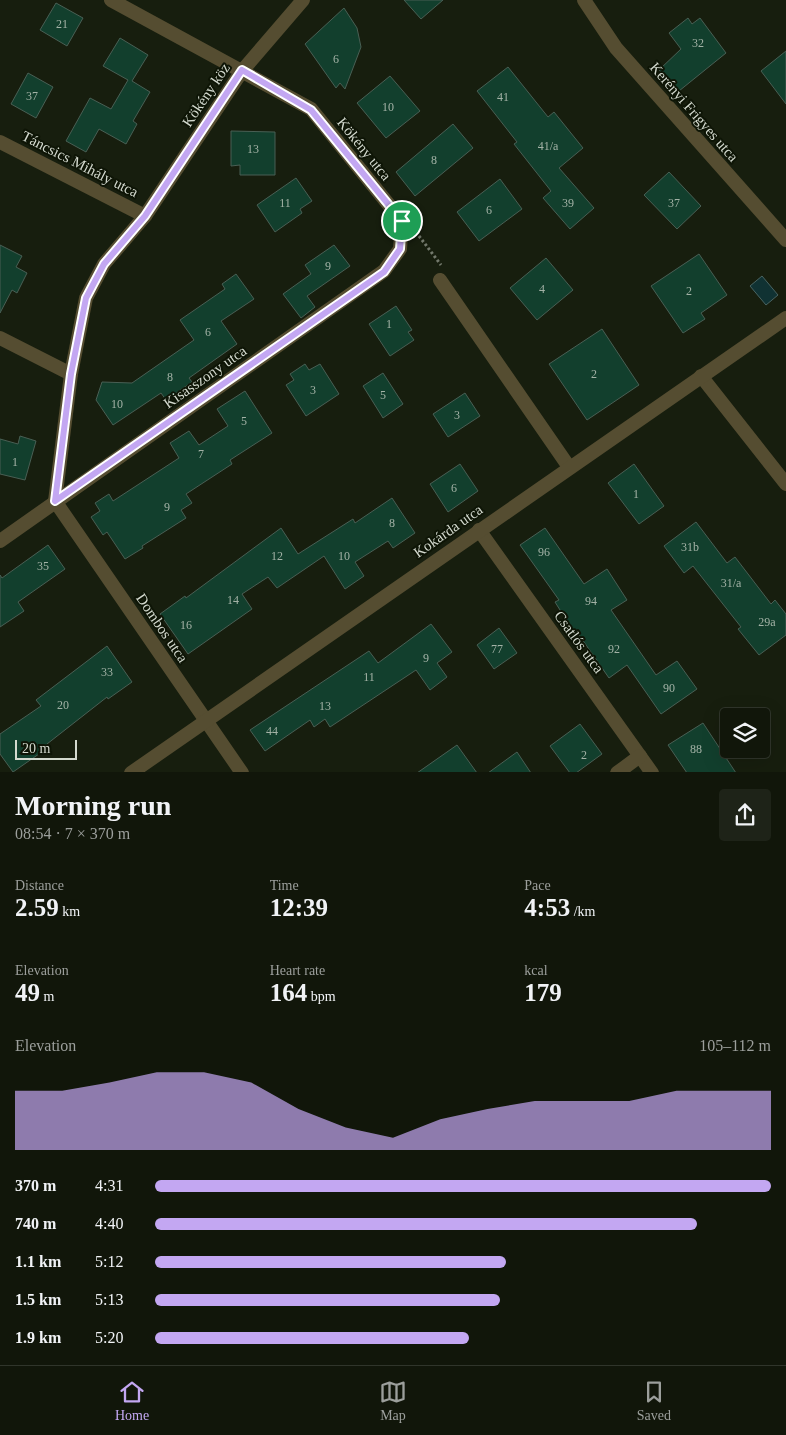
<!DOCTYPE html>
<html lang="en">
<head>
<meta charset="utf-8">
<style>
  :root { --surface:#11160a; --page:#1e2318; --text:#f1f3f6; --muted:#9c9f9c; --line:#30352b; --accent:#c3a7f2 }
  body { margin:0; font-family:Georgia,serif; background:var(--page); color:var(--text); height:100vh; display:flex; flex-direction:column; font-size:19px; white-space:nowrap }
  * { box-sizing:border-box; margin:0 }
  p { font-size:16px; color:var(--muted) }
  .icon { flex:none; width:28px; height:28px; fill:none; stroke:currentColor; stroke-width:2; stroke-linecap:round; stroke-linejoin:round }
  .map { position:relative; height:772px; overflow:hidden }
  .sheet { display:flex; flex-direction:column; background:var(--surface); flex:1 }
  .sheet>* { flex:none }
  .controls { position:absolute; left:720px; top:708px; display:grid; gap:10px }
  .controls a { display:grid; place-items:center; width:50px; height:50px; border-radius:5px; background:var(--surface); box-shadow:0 5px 20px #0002,0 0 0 1px var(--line); font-size:25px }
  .scale { position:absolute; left:15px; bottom:12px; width:62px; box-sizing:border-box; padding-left:5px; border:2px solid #d3d9ce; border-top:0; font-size:14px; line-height:18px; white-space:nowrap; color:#d3d9ce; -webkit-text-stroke:4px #0e1506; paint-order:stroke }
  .pin { position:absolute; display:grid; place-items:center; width:42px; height:42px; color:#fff; margin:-21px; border:2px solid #fff; border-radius:50%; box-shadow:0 1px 5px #0007 }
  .round { display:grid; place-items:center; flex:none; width:52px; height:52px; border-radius:5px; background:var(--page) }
  .headline { display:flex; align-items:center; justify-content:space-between; height:85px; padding:0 15px }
  h1 { font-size:28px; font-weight:600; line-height:38px }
  .metrics { display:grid; grid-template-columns:repeat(3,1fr); gap:8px; height:85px; padding:5px 15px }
  .metrics div { display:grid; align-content:center }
  .metrics b { font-size:25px; font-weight:600 }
  .metrics small { font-size:14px; font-weight:400 }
  .metrics p { font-size:14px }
  .chart { height:140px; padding:10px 15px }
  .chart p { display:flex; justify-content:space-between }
  .chart svg { width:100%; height:90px; margin-top:5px; fill:var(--accent); opacity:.7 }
  ul { padding:0 15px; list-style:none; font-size:16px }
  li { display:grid; grid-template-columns:80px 60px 1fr; align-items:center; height:38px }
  li i { height:12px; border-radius:6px; background:var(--accent) }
  .dock { display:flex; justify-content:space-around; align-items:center; height:70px; border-top:1px solid var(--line); background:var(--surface); font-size:14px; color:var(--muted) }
  .dock a { display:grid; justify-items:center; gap:2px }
  .dock .selected { color:var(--accent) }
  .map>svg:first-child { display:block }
</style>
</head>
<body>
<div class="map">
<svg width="786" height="773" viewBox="0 0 786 773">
  <rect width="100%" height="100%" fill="#171e0e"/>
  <polygon fill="#103233" stroke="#4a6462" points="762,276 778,295 766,305 750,286"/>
  <g fill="#123f2d" stroke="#495f54">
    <polygon points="404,0 443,0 421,19"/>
    <polygon points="56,3 83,18 67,46 40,30"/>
    <polygon points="344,8 357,28 361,47 345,89 340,83 336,88 305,44"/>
    <polygon points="688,18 692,24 700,18 726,53 679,91 659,70 681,49 669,33"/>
    <polygon points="120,38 148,55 132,81 150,92 133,121 137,124 126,144 99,129 86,152 66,141 90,98 111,109 128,80 103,66"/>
    <polygon points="786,51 786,104 761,71"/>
    <polygon points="508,67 548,117 554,112 583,148 559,168 594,208 570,229 543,198 551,191 514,144 517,142 477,91"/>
    <polygon points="28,73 53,87 36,118 11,104"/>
    <polygon points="390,76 420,111 386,138 357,103"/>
    <polygon points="453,124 473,148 415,196 396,172"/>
    <polygon points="231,131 275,132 275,175 240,175 240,165 231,166"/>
    <polygon points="669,172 701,206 677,229 644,195"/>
    <polygon points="296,178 312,201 300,209 302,213 275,232 257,205"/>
    <polygon points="500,179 522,209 479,241 457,212"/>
    <polygon points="0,245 22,256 16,267 27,273 17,293 12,290 0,313"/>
    <polygon points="334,245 350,266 307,296 315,307 301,318 283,294 311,274 305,265"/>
    <polygon points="699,254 727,295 701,313 705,319 683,333 651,286"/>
    <polygon points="546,258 573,290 537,320 510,288"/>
    <polygon points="236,274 254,299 221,321 237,344 189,378 192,382 166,400 161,393 113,425 96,400 102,382 132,383 194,340 180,320 225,289 222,284"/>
    <polygon points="396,306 412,330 408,332 414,340 390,356 369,324"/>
    <polygon points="602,329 639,385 587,420 549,364"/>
    <polygon points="305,364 309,370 320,364 339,394 306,416 286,385 294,380 290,374"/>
    <polygon points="383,373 403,404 383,418 363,386"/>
    <polygon points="245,391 272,433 230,460 232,464 186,494 192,503 181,510 186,518 142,546 143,548 125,559 107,532 103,535 91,517 100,511 95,503 109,494 113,501 179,458 170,443 189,431 199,445 228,426 217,409"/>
    <polygon points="465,393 480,416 448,437 433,414"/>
    <polygon points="20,436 36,441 25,480 0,474 0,439 18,444"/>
    <polygon points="460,464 478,491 448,512 430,484"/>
    <polygon points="634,464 664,506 639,524 608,483"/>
    <polygon points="392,498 415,533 393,548 388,541 355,562 364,576 345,589 324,556 277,588 268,577 242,594 252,609 188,654 160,614 185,596 186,598 281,528 298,554 353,519 355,523"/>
    <polygon points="696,522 727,563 735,557 771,604 775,600 786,614 786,635 759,655 738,629 741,627 693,566 684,573 664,546"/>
    <polygon points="545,528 584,584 607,569 627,600 611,610 656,675 677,661 697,689 661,714 627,665 609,678 577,632 575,634 555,602 559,600 520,545"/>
    <polygon points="48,545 65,569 18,602 24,611 0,627 0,575 2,578"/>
    <polygon points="431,624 452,652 437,663 447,677 430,690 416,670 330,727 325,719 314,727 310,720 265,751 250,730 369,651 378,663"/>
    <polygon points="499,628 517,653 494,669 477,645"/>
    <polygon points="107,646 132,682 108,699 107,697 47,744 49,747 13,772 0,754 0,734 41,706 36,700"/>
    <polygon points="703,723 736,773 687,773 668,745"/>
    <polygon points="580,724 602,754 576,773 570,773 550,746"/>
    <polygon points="457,745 477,773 417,773"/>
    <polygon points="517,752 531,773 488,773"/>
  </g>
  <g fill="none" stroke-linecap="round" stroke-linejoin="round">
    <polyline stroke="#73796c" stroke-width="3" stroke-dasharray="2.5 2.5" stroke-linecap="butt" points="419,236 441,265"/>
    <g stroke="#554d31" stroke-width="14">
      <polyline points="584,0 616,48 786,240"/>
      <polyline points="0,142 145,216"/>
      <polyline points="440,280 569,467"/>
      <polyline points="0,338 71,374"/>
      <polyline points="701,376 786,484"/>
      <polyline points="55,501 71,374 86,298 104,264 145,216 242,71 303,0"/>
      <polyline points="55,501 242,773"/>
      <polyline points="479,530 652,773"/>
      <polyline points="0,541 384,271 400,249 402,221 311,109 111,0"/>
      <polyline points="131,773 786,318"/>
      <polyline points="617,773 640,756"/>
    </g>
  </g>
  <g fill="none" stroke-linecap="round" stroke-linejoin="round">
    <g stroke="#fff" stroke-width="10">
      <polygon id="route" points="242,70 311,110 402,221 400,249 384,272 55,501 71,374 86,298 104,264 145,216"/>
    </g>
    <use href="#route" stroke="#c3a7f2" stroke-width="6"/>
  </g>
  <g text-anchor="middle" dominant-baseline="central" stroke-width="4" stroke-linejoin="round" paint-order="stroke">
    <g font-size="12" fill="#a3b2a6">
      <text x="62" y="24">21</text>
      <text x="698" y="43">32</text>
      <text x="336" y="59">6</text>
      <text x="32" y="96">37</text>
      <text x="503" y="97">41</text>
      <text x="388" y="107">10</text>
      <text x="548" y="146">41/a</text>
      <text x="253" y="149">13</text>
      <text x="434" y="160">8</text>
      <text x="285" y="203">11</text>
      <text x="568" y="203">39</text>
      <text x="674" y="203">37</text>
      <text x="489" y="210">6</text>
      <text x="328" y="266">9</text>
      <text x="542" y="289">4</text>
      <text x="689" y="291">2</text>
      <text x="389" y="324">1</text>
      <text x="208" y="332">6</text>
      <text x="594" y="374">2</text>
      <text x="170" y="377">8</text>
      <text x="313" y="390">3</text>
      <text x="383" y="395">5</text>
      <text x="117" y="404">10</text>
      <text x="457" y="415">3</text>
      <text x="244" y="421">5</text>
      <text x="201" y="454">7</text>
      <text x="15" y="462">1</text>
      <text x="454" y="488">6</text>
      <text x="636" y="494">1</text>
      <text x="167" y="507">9</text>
      <text x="392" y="523">8</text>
      <text x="690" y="547">31b</text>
      <text x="544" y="552">96</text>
      <text x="277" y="556">12</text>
      <text x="344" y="556">10</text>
      <text x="43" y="566">35</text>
      <text x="731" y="583">31/a</text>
      <text x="233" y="600">14</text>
      <text x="591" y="601">94</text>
      <text x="767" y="622">29a</text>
      <text x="186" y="625">16</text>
      <text x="497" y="649">77</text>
      <text x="614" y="649">92</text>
      <text x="426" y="658">9</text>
      <text x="107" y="672">33</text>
      <text x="369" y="677">11</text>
      <text x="669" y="688">90</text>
      <text x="63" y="705">20</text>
      <text x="325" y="706">13</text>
      <text x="272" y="731">44</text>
      <text x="696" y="749">88</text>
      <text x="584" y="755">2</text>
    </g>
    <g font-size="15" fill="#d3d9ce" stroke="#0e1506">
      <text transform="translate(206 95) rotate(-56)">Kökény köz</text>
      <text transform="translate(694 112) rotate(49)">Kerényi Frigyes utca</text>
      <text transform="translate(364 149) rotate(51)">Kökény utca</text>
      <text transform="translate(80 164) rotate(27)">Táncsics Mihály utca</text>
      <text transform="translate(205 377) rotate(-35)">Kisasszony utca</text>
      <text transform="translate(448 531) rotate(-35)">Kokárda utca</text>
      <text transform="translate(162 628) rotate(56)">Dombos utca</text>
      <text transform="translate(579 642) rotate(54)">Csatlós utca</text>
    </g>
  </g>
</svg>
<div class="controls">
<a><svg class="icon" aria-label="layers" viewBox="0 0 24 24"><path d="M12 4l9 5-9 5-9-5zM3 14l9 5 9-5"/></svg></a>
</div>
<div class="scale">20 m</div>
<div class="pin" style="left:402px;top:221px;background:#1e9e55"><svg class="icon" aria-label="arrive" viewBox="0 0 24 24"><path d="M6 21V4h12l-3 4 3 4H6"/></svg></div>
</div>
<section class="sheet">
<div class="headline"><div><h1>Morning run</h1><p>08:54 · 7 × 370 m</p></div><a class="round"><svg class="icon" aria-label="share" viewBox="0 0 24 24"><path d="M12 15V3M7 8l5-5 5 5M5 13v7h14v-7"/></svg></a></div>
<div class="metrics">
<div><p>Distance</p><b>2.59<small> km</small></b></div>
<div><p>Time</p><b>12:39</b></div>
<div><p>Pace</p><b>4:53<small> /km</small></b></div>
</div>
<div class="metrics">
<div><p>Elevation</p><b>49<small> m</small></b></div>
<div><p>Heart rate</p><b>164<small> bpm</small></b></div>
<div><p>kcal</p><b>179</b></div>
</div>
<div class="chart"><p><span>Elevation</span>105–112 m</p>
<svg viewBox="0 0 160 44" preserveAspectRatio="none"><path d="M0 44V15L10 15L20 11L30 6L40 6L50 11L60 24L70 33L80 38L90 29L100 24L110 20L120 20L130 20L140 15L150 15L160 15V44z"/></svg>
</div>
<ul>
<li><b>370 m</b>4:31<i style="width:100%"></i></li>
<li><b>740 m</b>4:40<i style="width:88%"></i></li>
<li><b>1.1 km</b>5:12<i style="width:57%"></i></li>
<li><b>1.5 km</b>5:13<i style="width:56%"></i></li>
<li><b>1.9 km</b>5:20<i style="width:51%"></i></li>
</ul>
</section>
<nav class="dock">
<a class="selected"><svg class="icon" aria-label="home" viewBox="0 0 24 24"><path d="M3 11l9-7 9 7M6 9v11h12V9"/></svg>Home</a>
<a><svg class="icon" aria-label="map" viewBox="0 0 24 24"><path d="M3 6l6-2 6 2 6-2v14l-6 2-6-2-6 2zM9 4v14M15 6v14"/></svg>Map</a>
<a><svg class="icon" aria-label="saved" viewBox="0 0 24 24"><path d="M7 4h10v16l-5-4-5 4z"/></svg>Saved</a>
</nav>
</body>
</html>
